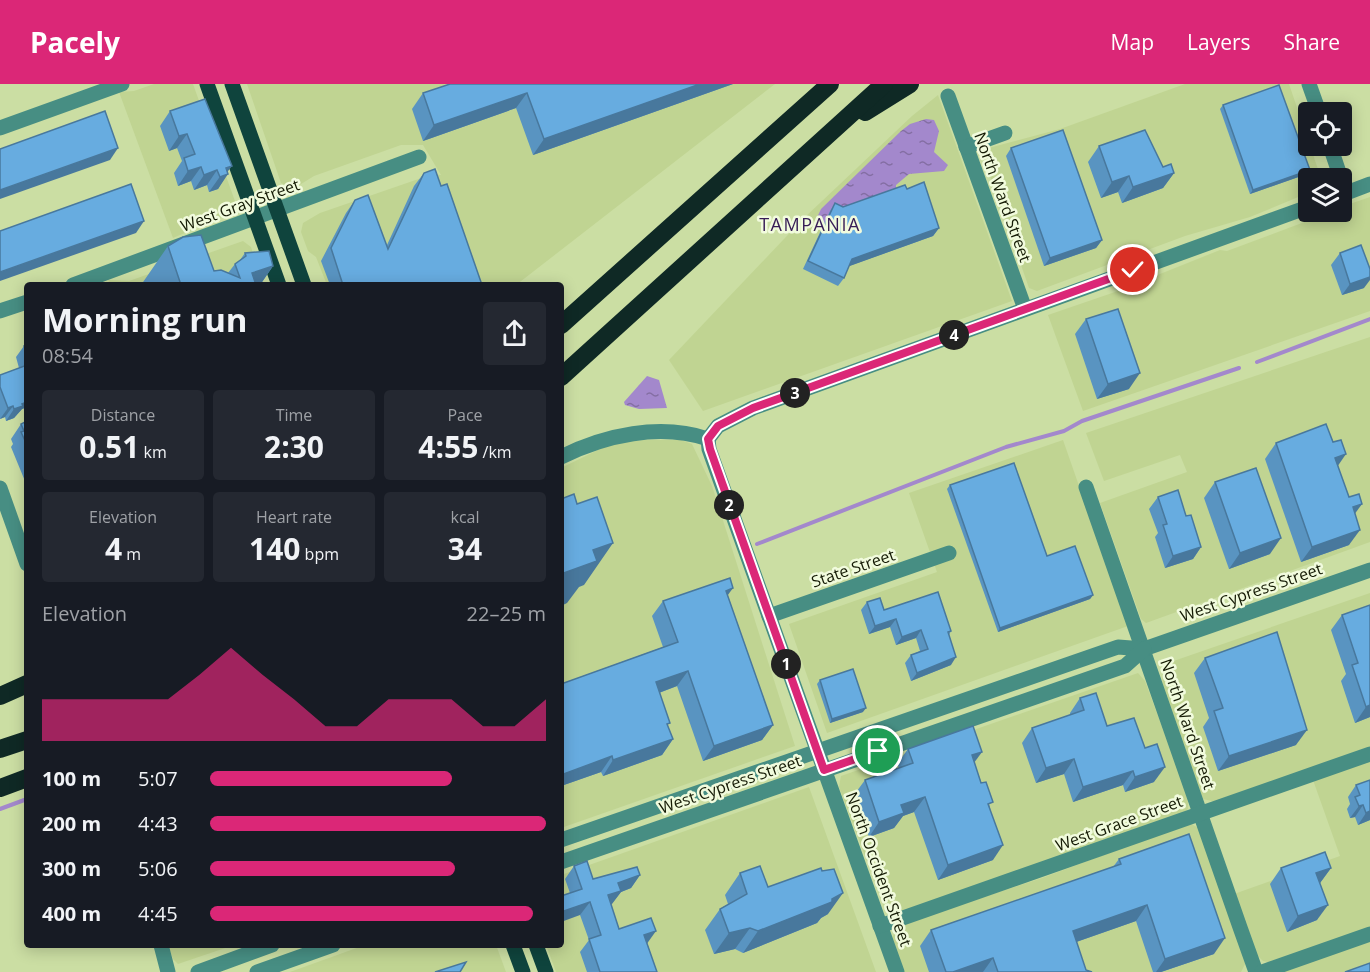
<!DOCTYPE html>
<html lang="en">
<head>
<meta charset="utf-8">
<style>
  :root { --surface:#171b24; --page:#242831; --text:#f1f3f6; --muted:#9ea1a6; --accent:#db2777 }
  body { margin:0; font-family:"Open Sans",sans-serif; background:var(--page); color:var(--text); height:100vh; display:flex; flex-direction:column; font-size:22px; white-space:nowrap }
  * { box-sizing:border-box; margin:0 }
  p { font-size:20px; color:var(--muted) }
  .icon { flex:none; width:33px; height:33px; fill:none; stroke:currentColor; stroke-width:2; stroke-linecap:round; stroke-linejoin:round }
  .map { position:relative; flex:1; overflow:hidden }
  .details { position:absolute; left:24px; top:198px; width:540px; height:666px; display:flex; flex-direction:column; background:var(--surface); border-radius:6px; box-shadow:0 3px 15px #0003 }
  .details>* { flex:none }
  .controls { position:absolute; left:1298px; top:18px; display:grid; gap:12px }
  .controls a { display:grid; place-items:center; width:54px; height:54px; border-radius:6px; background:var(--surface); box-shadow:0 3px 15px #0003; font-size:30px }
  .pin { position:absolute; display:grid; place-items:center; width:51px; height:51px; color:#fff; margin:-26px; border:3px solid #fff; border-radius:50%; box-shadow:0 2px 6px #0007 }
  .km { position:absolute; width:30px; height:30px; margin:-15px; border-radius:50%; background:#222; color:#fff; font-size:16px; line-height:30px; text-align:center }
  .round { display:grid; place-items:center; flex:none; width:63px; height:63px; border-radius:6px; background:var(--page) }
  .summary { display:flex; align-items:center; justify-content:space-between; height:102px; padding:0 18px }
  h1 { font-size:33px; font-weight:700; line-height:45px }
  .stats { display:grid; grid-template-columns:repeat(3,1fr); gap:9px; height:102px; padding:6px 18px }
  .stats div { display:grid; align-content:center; border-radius:6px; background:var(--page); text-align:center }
  .stats b { font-size:30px; font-weight:700 }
  .stats small { font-size:16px; font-weight:400 }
  .stats p { font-size:16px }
  .chart { height:168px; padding:12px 18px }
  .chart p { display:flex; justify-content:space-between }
  .chart svg { width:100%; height:108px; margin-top:6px; fill:var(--accent); opacity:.7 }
  ul { padding:0 18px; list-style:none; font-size:20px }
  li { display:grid; grid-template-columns:96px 72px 1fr; align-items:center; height:45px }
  li i { height:15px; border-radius:8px; background:var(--accent) }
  header { display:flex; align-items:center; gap:36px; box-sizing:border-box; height:84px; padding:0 30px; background:var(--accent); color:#fff }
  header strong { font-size:28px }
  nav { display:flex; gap:33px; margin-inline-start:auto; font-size:21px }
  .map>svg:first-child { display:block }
</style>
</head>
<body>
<header>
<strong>Pacely</strong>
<nav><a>Map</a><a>Layers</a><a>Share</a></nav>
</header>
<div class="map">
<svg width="1370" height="888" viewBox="0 0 1370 888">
  <defs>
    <pattern id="water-ripples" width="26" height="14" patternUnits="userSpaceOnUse" patternTransform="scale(1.5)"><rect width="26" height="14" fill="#a388cc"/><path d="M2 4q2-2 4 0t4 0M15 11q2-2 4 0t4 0" fill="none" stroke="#846ea3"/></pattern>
  </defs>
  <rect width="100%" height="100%" fill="#cbdea3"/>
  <g fill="#c0d492">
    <polygon points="154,0 193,0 236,120 231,129 173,154 119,8 134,7"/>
    <polygon points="247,0 775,0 516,201 327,201 316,173 308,167 301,148 303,139 320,129 433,90 441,91 423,61 401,61 314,92 293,105 281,99"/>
    <polygon points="1185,0 1289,0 1321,94 1308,94 1308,109 1250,133 1185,152 1037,207 1029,204 981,66 1060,45"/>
    <polygon points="938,11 1012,217 703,327 669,276 803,135 912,32"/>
    <polygon points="1370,113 1370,227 1083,327 1048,231 1115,208 1220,166 1227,167 1331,128 1341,128 1341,123"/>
    <polygon points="243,157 251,163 263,201 110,201 108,196 129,197"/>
    <polygon points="1370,253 1370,458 1146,539 1141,535 1100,419 1187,388 1180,371 1104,397 1086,349"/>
    <polygon points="644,356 681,356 692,360 712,402 795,662 561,744 561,384 602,364 621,358"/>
    <polygon points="1063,356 1128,542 827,649 789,540 937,488 909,409"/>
    <polygon points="1370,509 1370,665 1216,718 1203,715 1163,609 1162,581"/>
    <polygon points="1138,589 1145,597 1188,713 1188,725 1184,729 894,830 885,825 839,703 841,692"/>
    <polygon points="1370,676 1370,845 1268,878 1263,877 1256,870 1234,810 1340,772 1313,696"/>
    <polygon points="809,703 876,888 556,888 546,861 561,861 561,791"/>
    <polygon points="1189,739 1199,744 1246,878 1241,888 903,888 892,854 898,841 1042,794"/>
    <polygon points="1370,855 1370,888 1279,888"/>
    <polygon points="168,861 234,861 178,880 173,875"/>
    <polygon points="365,861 496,861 506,888 290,888"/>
  </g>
  <g fill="url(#water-ripples)">
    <polygon points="926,35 934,36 939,47 934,68 948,81 944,87 909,90 896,101 896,110 822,144 813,142 821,125 901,47 910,40"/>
    <polygon points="647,292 659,296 667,324 639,325 625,321 624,318"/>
  </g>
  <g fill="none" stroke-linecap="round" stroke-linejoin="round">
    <g stroke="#a388cc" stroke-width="4">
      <polyline points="1257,278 1370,235"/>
      <polyline points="757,460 1006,363 1064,347 1082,337 1239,284"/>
      <polyline points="0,725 27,715"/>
    </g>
    <g stroke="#478e83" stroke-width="15">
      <polyline points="1309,0 1319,28"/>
      <polyline points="948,12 1025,225"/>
      <polyline points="0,44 122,0"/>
      <polyline points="1330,62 1346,109"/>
      <polyline points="966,63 1005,49"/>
      <polyline points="1341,111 1370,100"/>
      <polyline points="73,201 419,73"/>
      <polyline points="0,227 27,218"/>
      <polyline points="708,355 718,342 753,324 1308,123"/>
      <polyline points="708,355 709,365 897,888"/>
      <path d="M 561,373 C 605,351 660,339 708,355"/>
      <path d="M 1086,403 C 1143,565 1198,727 1256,888"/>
      <polyline points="0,404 27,480"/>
      <polyline points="769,532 949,469"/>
      <polyline points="561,756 1092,572 1118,563 1144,565 1370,486"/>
      <polyline points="561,778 1125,582 1144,565"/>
      <polyline points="880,842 1370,670"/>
      <polyline points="161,861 168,888"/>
      <polyline points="198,888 272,861"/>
      <polyline points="257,888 333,861"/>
      <polyline points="1262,888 1370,850"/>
    </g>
    <g stroke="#0f443d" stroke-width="15">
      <polyline points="207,0 279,201"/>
      <polyline points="232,0 304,201"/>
      <polyline points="513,861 523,888"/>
      <polyline points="536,861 546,888"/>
    </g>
    <g stroke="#0f2925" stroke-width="18">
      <polyline points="865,28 910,0"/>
      <polyline points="561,241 830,0"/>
      <polyline points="561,293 884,0"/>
      <polyline points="0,612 27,600"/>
      <polyline points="0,665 27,656"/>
      <polyline points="0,704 27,694"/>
    </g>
  </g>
  <g fill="#5994c1">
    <polygon points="450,0 733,0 533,71 516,24 423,57 412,25 423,9"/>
    <polygon points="1223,21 1307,90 1250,110 1220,25"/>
    <polygon points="170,27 228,88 218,105 209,108 207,101 194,106 191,97 178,102 174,89 182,77 177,64 169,67 160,42"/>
    <polygon points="1099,62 1163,83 1174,89 1163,104 1122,119 1118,108 1101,114 1088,78"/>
    <polygon points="1011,64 1102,156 1096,164 1044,182 1006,72"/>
    <polygon points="424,89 441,102 482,201 330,201 321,177 346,129 355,116 387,161 414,102"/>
    <polygon points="907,105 939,144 933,152 849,182 844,194 838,202 803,185 830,127 835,119 843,123"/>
    <polygon points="168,162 214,187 228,189 235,180 240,176 245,169 273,182 260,201 141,201"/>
    <polygon points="1340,169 1364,204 1342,211 1331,181"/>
    <polygon points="1086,235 1129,305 1097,315 1075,250"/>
    <polygon points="27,261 27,323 22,325 14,334 6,337 5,333 0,335 0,291 19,284 16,273 24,262"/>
    <polygon points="27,337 27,402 11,363 13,360 11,355 21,340"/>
    <polygon points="1276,359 1338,382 1355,430 1349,461 1301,478 1265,375"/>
    <polygon points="1215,398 1270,470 1229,485 1204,414"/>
    <polygon points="950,401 1047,472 1093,511 1090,515 998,548 947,405"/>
    <polygon points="1158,413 1186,432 1201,463 1193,475 1165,484 1155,453 1158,449 1149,425"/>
    <polygon points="728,512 773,641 762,656 703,677 677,602 659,609 668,642 673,655 662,671 603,692 601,688 561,702 561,600 663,563 652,532 663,517"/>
    <polygon points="867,518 884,526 951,547 949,551 951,581 911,597 905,579 911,571 920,567 916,554 896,561 890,543 869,550 861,526"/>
    <polygon points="1370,521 1370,633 1355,639 1341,597 1346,590 1331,546 1342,531"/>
    <polygon points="1205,574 1296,661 1218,687 1203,643 1209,634 1194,589"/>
    <polygon points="820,596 863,628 830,639 817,600"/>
    <polygon points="1080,614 1107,642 1154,698 1125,708 1123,701 1073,718 1064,690 1036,699 1022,659 1032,644 1070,631 1070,629"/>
    <polygon points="908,665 974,678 990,723 993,776 938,796 914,728 903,732 894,744 869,753 854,711 865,696 899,684 897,680"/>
    <polygon points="1370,696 1370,736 1358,741 1355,733 1350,734 1347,725 1350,720 1348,713 1356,701"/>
    <polygon points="1119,775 1214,870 1161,888 1153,888 1136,837 1076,858 1086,886 1092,888 929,888 920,862 931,846 1113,783"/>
    <polygon points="574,782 593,795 640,791 631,804 621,808 611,820 619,845 647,859 657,888 587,888 580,868 589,856 580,831 570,809 565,795"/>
    <polygon points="1281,784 1331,784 1320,799 1317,836 1287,848 1270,800"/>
    <polygon points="740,789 768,803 828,830 821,834 817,839 743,869 735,865 714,870 705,846 720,825 728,820 725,811"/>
  </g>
  <g fill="#48789d">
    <polygon points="700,0 733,0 533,71 544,55"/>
    <polygon points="527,9 516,24 423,57 434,41"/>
    <polygon points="187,50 177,64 169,67 179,52"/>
    <polygon points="118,64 110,76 0,115 0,106"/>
    <polygon points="232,82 225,91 228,90 218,105 209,108 226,84"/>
    <polygon points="201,83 191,97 178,102 188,87"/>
    <polygon points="217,86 207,101 194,106 204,91"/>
    <polygon points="1310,86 1307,90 1250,110 1253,106"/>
    <polygon points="1174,89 1163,104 1122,119 1133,103"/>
    <polygon points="1129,92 1118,108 1101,114 1112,98"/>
    <polygon points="144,137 136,149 0,197 0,188"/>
    <polygon points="939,144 933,152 847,183 852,175"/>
    <polygon points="1102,156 1096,164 1044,182 1050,174"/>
    <polygon points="273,182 260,201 244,201 252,189"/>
    <polygon points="1370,193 1370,196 1364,204 1342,211 1350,200"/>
    <polygon points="1140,289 1129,305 1097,315 1108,300"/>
    <polygon points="27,315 27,323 22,325 14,334 6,337 14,325"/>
    <polygon points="13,322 5,333 0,335 8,324"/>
    <polygon points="1346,370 1335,386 1335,374"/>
    <polygon points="1362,420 1351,435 1353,423"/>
    <polygon points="1360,446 1349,461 1301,478 1312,463"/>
    <polygon points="1281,454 1270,470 1229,485 1240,469"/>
    <polygon points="613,459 584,501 579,503 567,519 561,522 561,490 593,466"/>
    <polygon points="1201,463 1193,475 1165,484 1173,472"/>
    <polygon points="733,504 722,519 726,507"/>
    <polygon points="1093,511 1090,515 998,548 1000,544"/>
    <polygon points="896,535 890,543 869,550 875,542"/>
    <polygon points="921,546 916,554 896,561 902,553"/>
    <polygon points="956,573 951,581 911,597 917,589"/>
    <polygon points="688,587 677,602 645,614 656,598"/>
    <polygon points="1370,621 1370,633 1355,639 1366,623"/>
    <polygon points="866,624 863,628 830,639 832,635"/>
    <polygon points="773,641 762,656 703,677 714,662"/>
    <polygon points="1307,646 1296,661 1218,687 1229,672"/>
    <polygon points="673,655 662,671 603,692 613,676"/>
    <polygon points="982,668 971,683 972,671"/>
    <polygon points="612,672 601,688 561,702 561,691"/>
    <polygon points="1074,675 1064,690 1036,699 1046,684"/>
    <polygon points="1165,683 1154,698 1125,708 1135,693"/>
    <polygon points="1133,687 1123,701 1073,718 1083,703"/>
    <polygon points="925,713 914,728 903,732 894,744 869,753 879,738 901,721"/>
    <polygon points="1363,721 1355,733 1350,734 1359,722"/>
    <polygon points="1370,727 1370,736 1358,741 1366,729"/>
    <polygon points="1003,761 993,776 938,796 948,781"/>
    <polygon points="1331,784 1320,799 1316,789"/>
    <polygon points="640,791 631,804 621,808 612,820 599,825 618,799"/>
    <polygon points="843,809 828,830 821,834 817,839 743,869 758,847 832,815"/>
    <polygon points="590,818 580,831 561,838 561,828"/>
    <polygon points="1147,821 1136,837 1062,863 1073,847"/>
    <polygon points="1328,821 1317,836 1287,848 1298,832"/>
    <polygon points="750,844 735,865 714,870 729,849"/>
    <polygon points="656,847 646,861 644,851"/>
    <polygon points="1225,854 1214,870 1161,888 1156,888 1165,875"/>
    <polygon points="993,874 983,888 953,888"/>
  </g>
  <g fill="#67ace0" stroke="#48789d" stroke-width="1.5">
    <polygon points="450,0 700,0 544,55 527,9 434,41 423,9"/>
    <polygon points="1279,1 1310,86 1253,106 1223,21"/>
    <polygon points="205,15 232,82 226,84 228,90 220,93 217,86 204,91 201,83 188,87 184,74 195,70 187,50 179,52 170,27"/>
    <polygon points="105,27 118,64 0,106 0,65"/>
    <polygon points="1063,46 1102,156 1050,174 1011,64"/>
    <polygon points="1145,46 1163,83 1171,80 1174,89 1133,103 1129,92 1112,98 1099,62"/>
    <polygon points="435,85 441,102 447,100 482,201 343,201 331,164 355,116 368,111 388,165 424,89"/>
    <polygon points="924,98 939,144 852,175 844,194 808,177 835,119 843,123 905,101 907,105"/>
    <polygon points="131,100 144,137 0,188 0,147"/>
    <polygon points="201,151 214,187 221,186 240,194 235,180 246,172 245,169 269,167 273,182 252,189 256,201 181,201 168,162 183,153"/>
    <polygon points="1361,161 1370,185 1370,193 1350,200 1340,169"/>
    <polygon points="1118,225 1140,289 1108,300 1086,235"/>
    <polygon points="27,261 27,270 24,262"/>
    <polygon points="27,281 27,315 26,315 27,318 22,320 23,322 14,325 13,322 8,324 0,303 0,291"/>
    <polygon points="27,337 27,361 21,348 24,347 21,340"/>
    <polygon points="1326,340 1333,358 1341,356 1346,370 1335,374 1349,413 1359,410 1362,420 1353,423 1360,446 1312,463 1276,359"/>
    <polygon points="1014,379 1047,472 1075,462 1093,511 1000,544 950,401"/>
    <polygon points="1256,384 1281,454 1240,469 1215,398"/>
    <polygon points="1178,406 1186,432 1191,431 1201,463 1173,472 1163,441 1167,440 1158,413"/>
    <polygon points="574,410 577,420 597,413 613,459 593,466 597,477 561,490 561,415"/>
    <polygon points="730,494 733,504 726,507 773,641 714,662 688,587 656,598 670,639 667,640 673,655 613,676 612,672 561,691 561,600 678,558 663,517"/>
    <polygon points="938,508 951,547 948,548 956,573 917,589 911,571 928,565 921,546 902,553 896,535 875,542 867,518 880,514 884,526"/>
    <polygon points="1370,521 1370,621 1366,623 1352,581 1358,579 1342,531"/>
    <polygon points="1277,548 1307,646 1229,672 1214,627 1223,624 1205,574"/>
    <polygon points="853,585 866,624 832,635 820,596"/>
    <polygon points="1096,609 1107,642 1134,634 1145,664 1157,660 1165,683 1135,693 1133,687 1083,703 1074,675 1046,684 1032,644 1084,626 1080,614"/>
    <polygon points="973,642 982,668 972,671 981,699 986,698 993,718 988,720 1003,761 948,781 925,713 901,721 904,729 879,738 865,696 913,679 908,665"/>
    <polygon points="1370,696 1370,727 1366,729 1363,721 1359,722 1355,713 1360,711 1356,701"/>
    <polygon points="1189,750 1225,854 1165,875 1147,821 1073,847 1086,886 1092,888 998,888 993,874 953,888 946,888 931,846 1121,780 1119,775"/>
    <polygon points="1325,768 1331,784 1316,789 1328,821 1298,832 1281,784"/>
    <polygon points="587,777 593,795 637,783 640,791 618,799 621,807 608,811 619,845 651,834 656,847 644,851 657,888 600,888 589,855 601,851 590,818 561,828 561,812 582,805 574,782"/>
    <polygon points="760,782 768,803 821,784 822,787 834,785 843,809 832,815 832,818 758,847 750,844 729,849 720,825 747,810 740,789"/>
    <polygon points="466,878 460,888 435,888"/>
    <polygon points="1370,879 1370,888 1345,888"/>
  </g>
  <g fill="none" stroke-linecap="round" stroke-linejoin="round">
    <g stroke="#fff" stroke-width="12">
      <polyline id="route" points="878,667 824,686 710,365 708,355 718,342 753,324 1133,186"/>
    </g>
    <use href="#route" stroke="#db2777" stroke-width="8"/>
  </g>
  <g text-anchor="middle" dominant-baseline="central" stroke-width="5" stroke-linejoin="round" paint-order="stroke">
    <g font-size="16" fill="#141a04" stroke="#f1fbdd">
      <text transform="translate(1003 113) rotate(70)">North Ward Street</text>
      <text transform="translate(240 121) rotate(-20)">West Gray Street</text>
      <text transform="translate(853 484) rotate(-19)">State Street</text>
      <text transform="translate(1251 508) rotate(-19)">West Cypress Street</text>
      <text transform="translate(1188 640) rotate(71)">North Ward Street</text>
      <text transform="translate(730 700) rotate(-19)">West Cypress Street</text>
      <text transform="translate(1119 739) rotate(-20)">West Grace Street</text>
      <text transform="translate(879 785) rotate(70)">North Occident Street</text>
    </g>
    <g font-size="18" letter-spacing="1.5" fill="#371c56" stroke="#f1fbdd">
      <text x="810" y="140">TAMPANIA</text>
    </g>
  </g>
</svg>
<div class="controls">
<a><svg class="icon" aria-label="locate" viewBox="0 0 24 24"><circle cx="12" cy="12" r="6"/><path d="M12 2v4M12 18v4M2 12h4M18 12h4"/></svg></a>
<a><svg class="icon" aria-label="layers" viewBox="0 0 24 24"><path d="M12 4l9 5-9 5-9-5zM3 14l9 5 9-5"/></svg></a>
</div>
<div class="pin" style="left:878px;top:667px;background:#1e9e55"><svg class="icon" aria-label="arrive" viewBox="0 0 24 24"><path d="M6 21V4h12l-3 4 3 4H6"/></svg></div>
<div class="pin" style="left:1133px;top:186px;background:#d93025"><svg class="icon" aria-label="check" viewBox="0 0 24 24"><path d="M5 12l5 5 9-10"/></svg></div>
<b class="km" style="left:786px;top:580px">1</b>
<b class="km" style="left:729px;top:421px">2</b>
<b class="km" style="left:795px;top:309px">3</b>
<b class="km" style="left:954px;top:251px">4</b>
<section class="details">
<div class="summary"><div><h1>Morning run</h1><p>08:54</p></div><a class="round"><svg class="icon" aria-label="share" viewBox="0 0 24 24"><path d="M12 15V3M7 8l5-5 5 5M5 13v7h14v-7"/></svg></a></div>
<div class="stats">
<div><p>Distance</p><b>0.51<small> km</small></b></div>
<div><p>Time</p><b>2:30</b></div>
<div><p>Pace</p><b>4:55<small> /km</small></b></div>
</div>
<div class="stats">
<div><p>Elevation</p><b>4<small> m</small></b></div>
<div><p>Heart rate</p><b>140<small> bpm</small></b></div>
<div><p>kcal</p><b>34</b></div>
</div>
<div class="chart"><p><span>Elevation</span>22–25 m</p>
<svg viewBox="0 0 160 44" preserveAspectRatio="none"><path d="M0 44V27L10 27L20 27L30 27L40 27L50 17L60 6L70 17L80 27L90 38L100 38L110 27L120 27L130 27L140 38L150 38L160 27V44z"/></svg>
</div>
<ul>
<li><b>100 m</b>5:07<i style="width:72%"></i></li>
<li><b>200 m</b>4:43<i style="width:100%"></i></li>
<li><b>300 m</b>5:06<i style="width:73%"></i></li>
<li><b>400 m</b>4:45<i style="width:96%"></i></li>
</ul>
</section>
</div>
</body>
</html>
